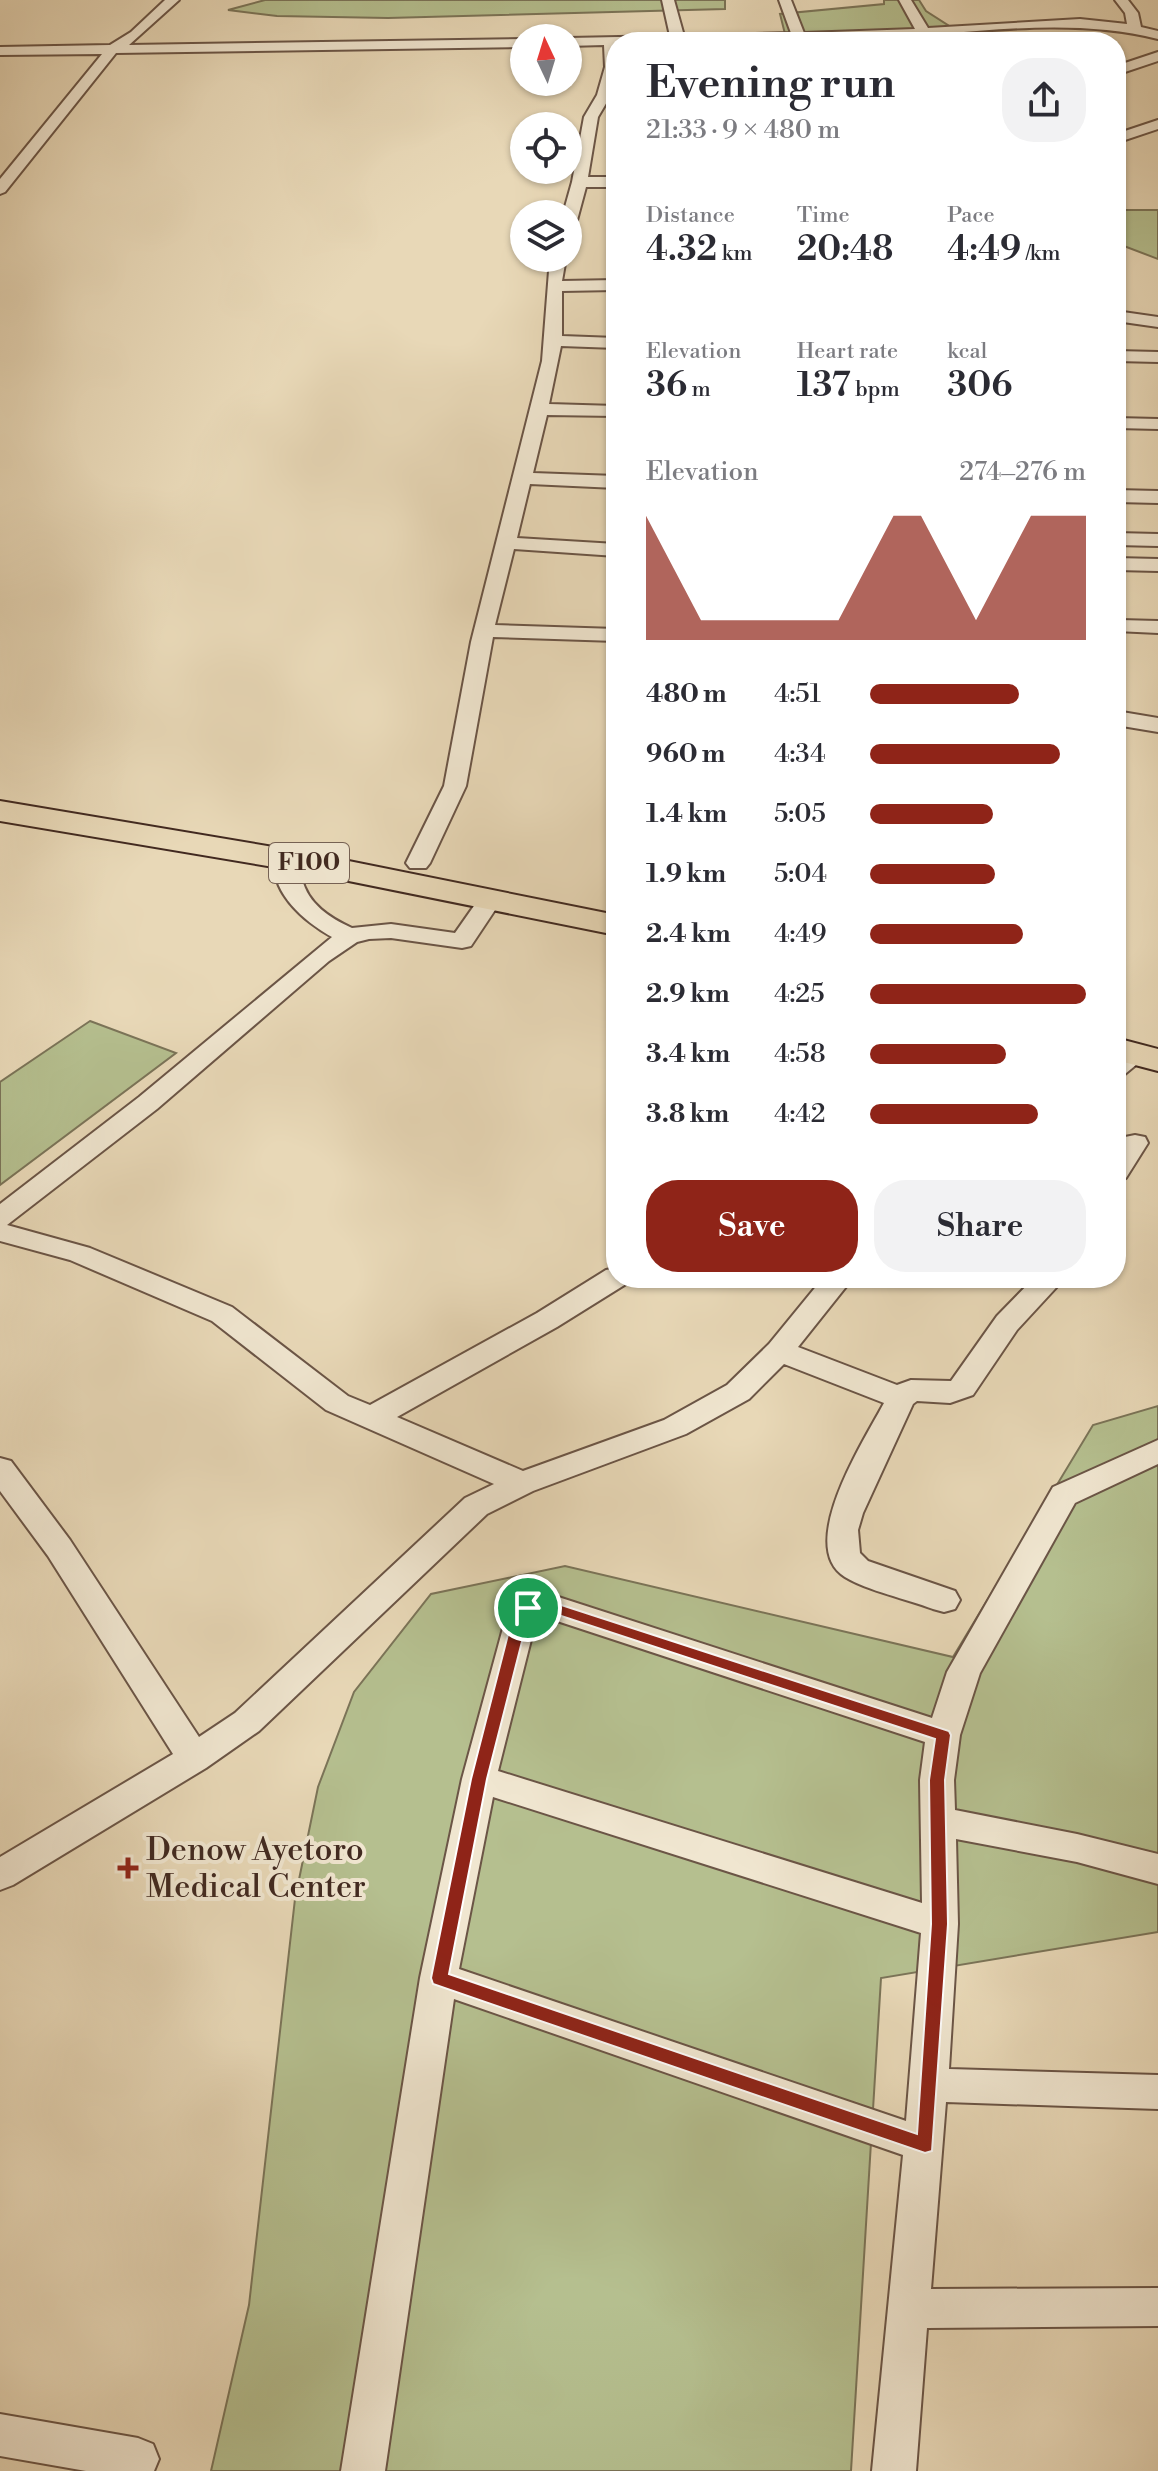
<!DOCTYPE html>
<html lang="en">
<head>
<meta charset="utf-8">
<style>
  :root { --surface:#fff; --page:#f2f2f3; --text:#2b2b33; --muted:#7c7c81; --accent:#8f2418 }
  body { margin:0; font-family:"Libre Bodoni",serif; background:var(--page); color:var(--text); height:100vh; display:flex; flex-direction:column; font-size:30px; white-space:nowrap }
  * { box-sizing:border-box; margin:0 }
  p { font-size:26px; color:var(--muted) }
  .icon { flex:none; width:44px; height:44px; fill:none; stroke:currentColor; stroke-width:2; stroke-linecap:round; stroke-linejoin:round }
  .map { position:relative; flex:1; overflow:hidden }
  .drawer { position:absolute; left:606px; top:32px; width:520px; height:1256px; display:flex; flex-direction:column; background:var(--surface); border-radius:32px; box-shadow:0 2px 6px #0004 }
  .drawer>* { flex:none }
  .needle { width:52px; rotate:356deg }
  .buttons { position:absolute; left:510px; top:24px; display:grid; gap:16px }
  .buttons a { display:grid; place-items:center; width:72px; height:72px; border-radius:50%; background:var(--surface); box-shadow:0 2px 6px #0004; font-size:40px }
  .pin { position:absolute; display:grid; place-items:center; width:68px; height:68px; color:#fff; margin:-34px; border:4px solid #fff; border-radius:50%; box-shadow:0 2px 8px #0007 }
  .round { display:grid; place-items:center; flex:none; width:84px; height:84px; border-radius:32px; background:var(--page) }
  .headline { display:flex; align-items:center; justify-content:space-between; height:136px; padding:0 40px }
  h1 { font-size:44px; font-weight:600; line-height:60px }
  .figures { display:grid; grid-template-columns:repeat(3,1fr); gap:12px; height:136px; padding:8px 40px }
  .figures div { display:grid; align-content:center }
  .figures b { font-size:34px; font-weight:600 }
  .figures small { font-size:22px; font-weight:400 }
  .figures p { font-size:22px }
  .chart { height:224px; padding:16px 40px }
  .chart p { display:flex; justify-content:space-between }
  .chart svg { width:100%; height:144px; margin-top:8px; fill:var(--accent); opacity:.7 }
  .cta { display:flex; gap:16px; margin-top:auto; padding:16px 40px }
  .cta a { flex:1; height:92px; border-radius:32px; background:var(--accent); color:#fff; font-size:32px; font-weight:600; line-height:92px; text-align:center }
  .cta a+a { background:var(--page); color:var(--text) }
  ul { padding:0 40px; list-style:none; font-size:26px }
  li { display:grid; grid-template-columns:128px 96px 1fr; align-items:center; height:60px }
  li i { height:20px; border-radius:10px; background:var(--accent) }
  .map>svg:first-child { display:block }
</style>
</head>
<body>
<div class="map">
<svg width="1158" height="2471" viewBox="0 0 1158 2471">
  <rect width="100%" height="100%" fill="#e8d8b7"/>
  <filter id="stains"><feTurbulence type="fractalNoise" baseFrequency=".0025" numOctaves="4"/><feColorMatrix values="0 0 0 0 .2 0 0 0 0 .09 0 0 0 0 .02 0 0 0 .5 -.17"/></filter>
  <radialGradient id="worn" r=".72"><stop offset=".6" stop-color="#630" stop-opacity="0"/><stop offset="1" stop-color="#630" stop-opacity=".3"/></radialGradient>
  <g fill="#b5bf8f" stroke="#7b7458" stroke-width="2">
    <polygon points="265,0 725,0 725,9 388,18 277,16 228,10"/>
    <polygon points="884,0 919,0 926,11 957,31 953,42 787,42 780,14 884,4"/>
    <polygon points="1116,210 1158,210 1158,259 1116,243"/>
    <polygon points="90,1021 176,1053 0,1185 0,1082"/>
    <polygon points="1158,1406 1158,1932 881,1978 851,2471 211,2471 249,2305 295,1899 318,1787 354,1692 431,1594 565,1566 953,1657 1093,1425"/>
  </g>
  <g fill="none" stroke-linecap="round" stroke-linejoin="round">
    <g stroke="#6b5546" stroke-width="4">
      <g id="minor">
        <polygon points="165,0 179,0 129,45 524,39 524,47 116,53 5,192 0,194 0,179 102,54 0,55 0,47 110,45 131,32"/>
        <path d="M 662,0 L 674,0 L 684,36 L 791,33 L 779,0 L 791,0 L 804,33 L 915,29 L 899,0 L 911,0 L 928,28 L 1080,19 L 1127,24 L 1125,13 L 1115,0 L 1128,0 L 1138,13 L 1141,27 L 1158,31 L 1158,39 C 1064,15 962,35 866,40 C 783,44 699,42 616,42 L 616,77 L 611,95 L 598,117 L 588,177 L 616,177 L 616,187 L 586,187 L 576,224 L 568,229 L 568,214 L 563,214 L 572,182 L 584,117 L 597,95 L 605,67 L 604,45 L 568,46 L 568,38 L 670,36 Z"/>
        <polygon points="1158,52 1158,61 1116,75 1116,66"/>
        <polygon points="1158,120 1158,129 1116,143 1116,134"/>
        <polygon points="550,258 566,258 562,281 616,280 616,290 562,291 562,336 616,338 616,348 561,346 549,404 616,406 616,416 547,415 533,473 616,476 616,488 530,484 517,538 616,544 616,556 514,549 495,625 616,629 616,641 493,637 466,786 430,863 426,868 410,868 406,863 444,786 471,642 542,361"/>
        <polygon points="1116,311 1158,317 1158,327 1116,321"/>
        <polygon points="1116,351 1158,352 1158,362 1116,361"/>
        <polygon points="1116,418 1158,419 1158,429 1116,428"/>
        <polygon points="1116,490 1158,491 1158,503 1116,502"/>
        <polygon points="1116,533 1158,534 1158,546 1116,545"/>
        <polygon points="1116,558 1158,559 1158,571 1116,570"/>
        <polygon points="1120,620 1158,621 1158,633 1116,631 1116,621"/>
        <polygon points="1116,711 1158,718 1158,732 1116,725"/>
        <path d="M 288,852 L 296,854 C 301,862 300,870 302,879 C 308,904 330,918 352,928 L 391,924 L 455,933 L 483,893 L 499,893 L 503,898 L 471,946 L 462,948 L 391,938 L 369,939 L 357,942 L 329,961 L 157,1109 L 7,1225 L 90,1248 L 232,1307 L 348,1396 L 370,1405 L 537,1313 L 606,1270 L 616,1268 L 616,1278 L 630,1278 L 626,1284 L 557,1327 L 397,1417 L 523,1471 L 664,1420 L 727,1385 L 769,1344 L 823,1278 L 853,1278 L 798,1347 L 897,1385 L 911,1380 L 951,1381 L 997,1316 L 1034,1278 L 1065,1278 L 1017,1330 L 973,1395 L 950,1403 L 917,1401 L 913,1404 L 863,1513 L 858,1530 L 860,1553 L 868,1561 L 955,1591 L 960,1600 L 955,1609 L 944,1612 L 933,1609 C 907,1599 868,1591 845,1577 C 795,1546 865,1439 884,1403 L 784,1364 L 749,1399 L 686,1434 L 533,1491 L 487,1514 L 259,1731 L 206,1768 L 13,1885 L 0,1890 L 0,1857 L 173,1754 L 48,1556 L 0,1491 L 0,1458 L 11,1461 L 70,1540 L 199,1737 L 235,1713 L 465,1498 L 494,1484 L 326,1410 L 212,1321 L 70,1260 L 0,1241 L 0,1204 L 139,1097 L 332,937 C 307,924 261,886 280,854 Z"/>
        <polygon points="1135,1047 1144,1050 1148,1055 1125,1074 1116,1076 1116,1056"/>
        <polygon points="1135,1135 1145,1137 1148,1143 1126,1178 1116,1181 1116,1151 1125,1137"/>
        <path d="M 1158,1440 L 1158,1464 L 1075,1503 L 980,1673 L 960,1735 L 954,1780 L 955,1810 L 1077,1834 L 1158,1854 L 1158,1884 L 1077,1862 L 956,1839 L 958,1924 L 949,2069 L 1158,2075 L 1158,2109 L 946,2102 L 931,2289 L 1158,2288 L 1158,2326 L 927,2328 L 916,2471 L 872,2471 L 903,2155 L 454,1999 L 385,2471 L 341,2471 L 420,1978 L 462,1779 L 509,1606 L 517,1599 L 549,1594 L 932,1718 L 947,1672 L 1053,1487 ZM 548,1618 L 925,1742 L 920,1780 L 922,1903 L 498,1771 L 536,1620 ZM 493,1797 L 921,1933 L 906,2121 L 459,1969 Z"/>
        <polygon points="0,2414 138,2438 153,2444 159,2459 154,2471 86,2471 0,2456"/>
      </g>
    </g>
    <g stroke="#412920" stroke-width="4">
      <g id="highway">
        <polygon points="0,801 309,853 616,915 616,935 309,873 0,821"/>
        <polygon points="1116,1038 1158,1049 1158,1071 1116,1060"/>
      </g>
    </g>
    <use href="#minor" fill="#f0e6d0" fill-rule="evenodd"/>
    <use href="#highway" fill="#e8d8b7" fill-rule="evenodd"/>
  </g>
  <path fill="#8f2418" stroke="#fff" stroke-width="2" fill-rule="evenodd" d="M 549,1601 L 949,1731 L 951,1735 L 945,1780 L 948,1924 L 932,2151 L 925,2153 L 433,1984 L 431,1978 L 471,1779 L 513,1615 L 522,1604 ZM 549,1612 L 935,1739 L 929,1780 L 931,1924 L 917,2134 L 449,1974 L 487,1779 L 528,1618 L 532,1613 Z"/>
  <path fill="#8f2418" stroke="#f0e6d0" stroke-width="3" d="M124 1856h8v8h8v8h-8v8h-8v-8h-8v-8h8z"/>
  <g text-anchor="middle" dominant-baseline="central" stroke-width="8" stroke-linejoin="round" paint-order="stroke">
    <rect fill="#f0e6d0" stroke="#766255" stroke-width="2" x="269" y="843" width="80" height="40" rx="6"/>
    <g font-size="24" font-weight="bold" fill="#412920">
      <text x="309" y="863">F100</text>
    </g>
    <g font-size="32" fill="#412920" stroke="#f0e6d0" text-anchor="start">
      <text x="146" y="1850">Denow Ayetoro<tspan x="146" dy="37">Medical Center</tspan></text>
    </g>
  </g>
  <rect width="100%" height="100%" filter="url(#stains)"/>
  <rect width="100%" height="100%" fill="url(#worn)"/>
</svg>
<div class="buttons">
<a><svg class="needle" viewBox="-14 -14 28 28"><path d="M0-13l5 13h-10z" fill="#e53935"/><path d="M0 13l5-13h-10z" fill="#7c7c81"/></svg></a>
<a><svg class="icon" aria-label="locate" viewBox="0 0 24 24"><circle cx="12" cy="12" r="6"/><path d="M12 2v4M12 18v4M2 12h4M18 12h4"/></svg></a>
<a><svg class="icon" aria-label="layers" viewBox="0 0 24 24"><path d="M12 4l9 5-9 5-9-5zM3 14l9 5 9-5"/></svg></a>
</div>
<div class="pin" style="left:528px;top:1608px;background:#1e9e55"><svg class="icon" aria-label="arrive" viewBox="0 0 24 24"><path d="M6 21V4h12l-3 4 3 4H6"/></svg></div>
<section class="drawer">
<div class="headline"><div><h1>Evening run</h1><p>21:33 · 9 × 480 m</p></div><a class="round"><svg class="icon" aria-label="share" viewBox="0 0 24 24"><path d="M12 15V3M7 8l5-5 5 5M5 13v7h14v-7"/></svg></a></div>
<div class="figures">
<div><p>Distance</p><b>4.32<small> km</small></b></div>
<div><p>Time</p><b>20:48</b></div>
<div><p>Pace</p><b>4:49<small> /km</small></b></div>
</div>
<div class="figures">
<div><p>Elevation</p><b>36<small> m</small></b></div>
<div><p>Heart rate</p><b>137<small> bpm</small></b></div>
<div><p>kcal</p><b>306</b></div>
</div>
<div class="chart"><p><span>Elevation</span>274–276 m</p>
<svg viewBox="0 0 160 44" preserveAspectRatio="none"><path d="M0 44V6L10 22L20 38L30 38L40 38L50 38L60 38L70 38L80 22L90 6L100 6L110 22L120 38L130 22L140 6L150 6L160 6V44z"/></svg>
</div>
<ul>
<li><b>480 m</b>4:51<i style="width:69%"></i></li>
<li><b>960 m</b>4:34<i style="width:88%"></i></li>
<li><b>1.4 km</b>5:05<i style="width:57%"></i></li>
<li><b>1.9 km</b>5:04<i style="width:58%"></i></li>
<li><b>2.4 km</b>4:49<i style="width:71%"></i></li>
<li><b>2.9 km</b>4:25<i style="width:100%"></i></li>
<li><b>3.4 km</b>4:58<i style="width:63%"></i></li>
<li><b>3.8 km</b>4:42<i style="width:78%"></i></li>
</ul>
<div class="cta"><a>Save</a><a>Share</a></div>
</section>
</div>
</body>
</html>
